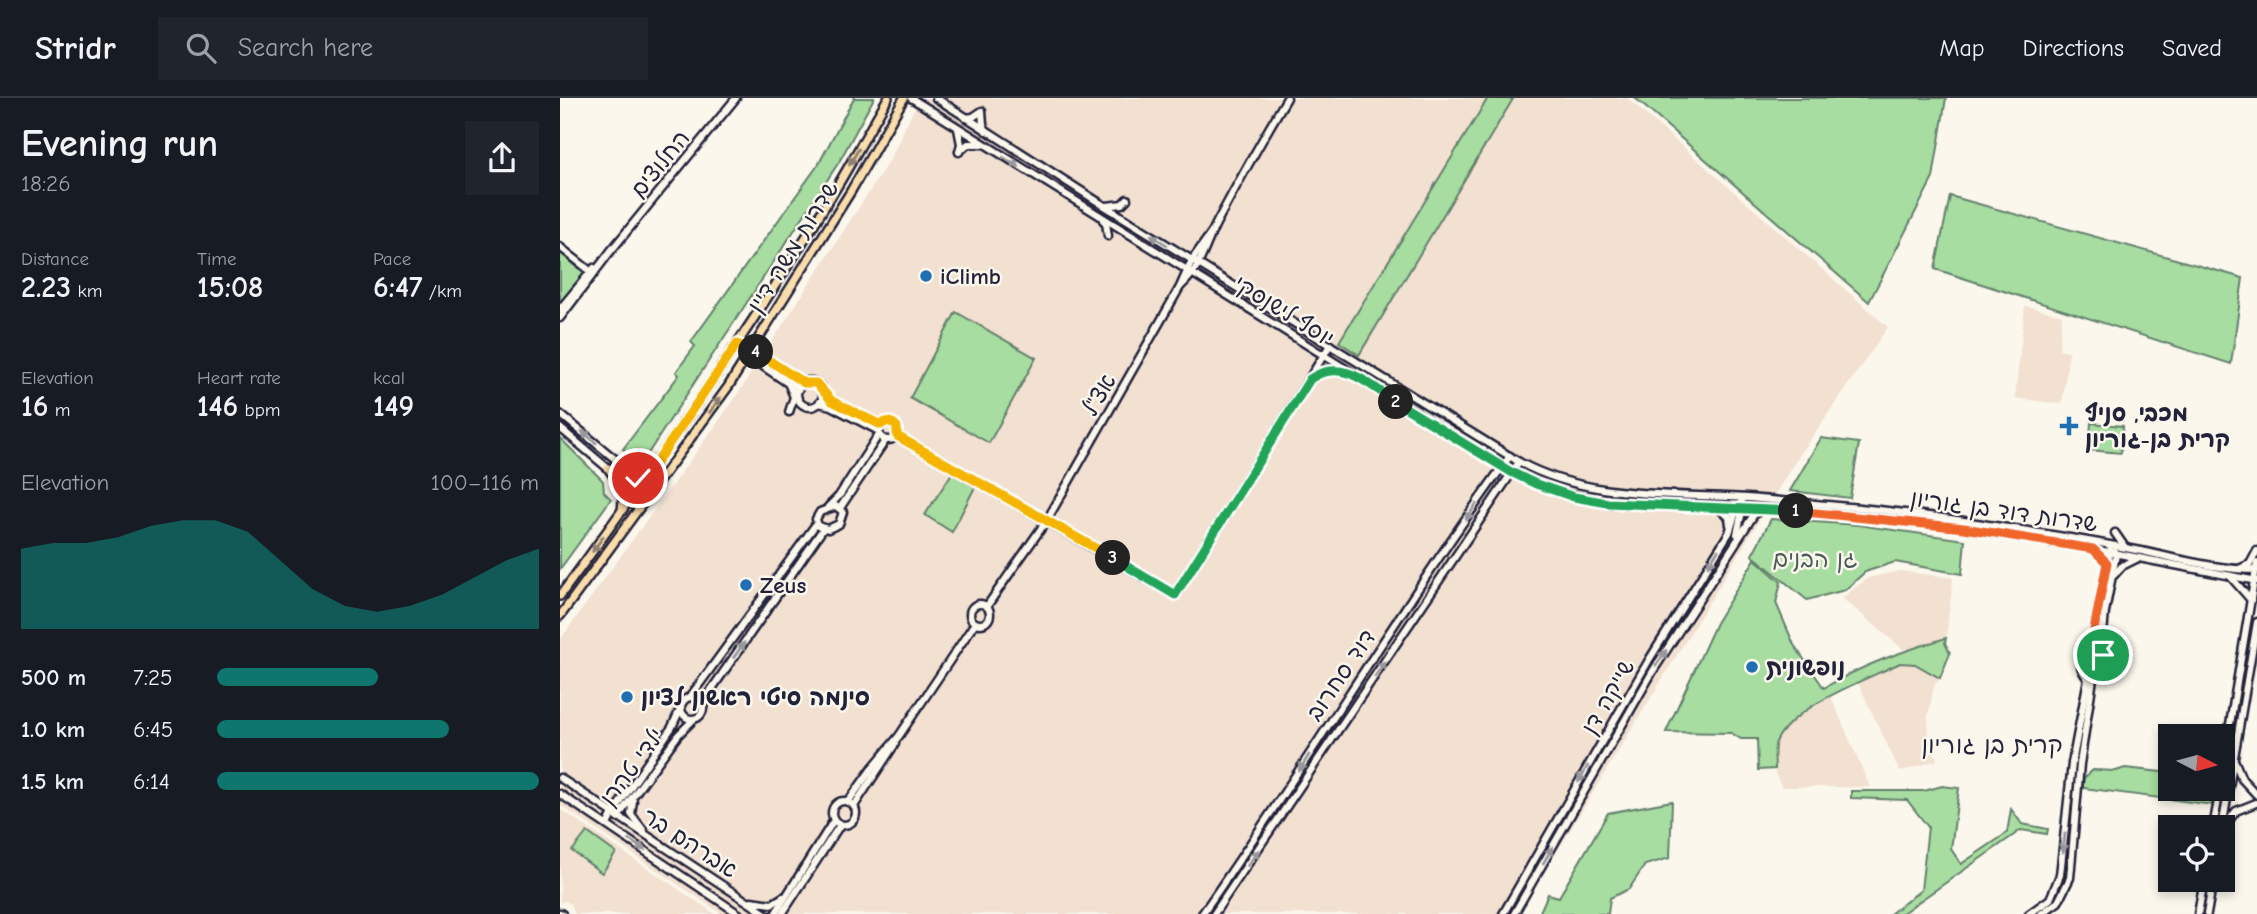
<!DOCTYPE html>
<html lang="en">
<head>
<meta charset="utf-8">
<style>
  :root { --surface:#171b24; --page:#20242c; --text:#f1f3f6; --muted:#9ea1a6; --line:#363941; --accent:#0f766e }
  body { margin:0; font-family:"Comic Neue","Playpen Sans Hebrew",sans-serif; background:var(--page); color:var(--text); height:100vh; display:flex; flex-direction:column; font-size:26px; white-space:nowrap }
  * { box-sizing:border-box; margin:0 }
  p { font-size:23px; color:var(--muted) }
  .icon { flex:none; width:38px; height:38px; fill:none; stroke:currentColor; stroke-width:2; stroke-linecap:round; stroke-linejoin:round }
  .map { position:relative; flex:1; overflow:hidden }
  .drawer { display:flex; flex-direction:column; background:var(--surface); width:560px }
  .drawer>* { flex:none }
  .needle { width:46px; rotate:96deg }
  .fabs { position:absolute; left:1598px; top:626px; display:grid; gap:14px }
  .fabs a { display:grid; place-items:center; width:77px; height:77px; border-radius:0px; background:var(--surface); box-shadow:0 4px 10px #0003; font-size:35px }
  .pin { position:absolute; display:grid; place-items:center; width:60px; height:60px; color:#fff; margin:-30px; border:4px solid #fff; border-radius:50%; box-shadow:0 2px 7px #0007 }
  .km { position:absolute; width:35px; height:35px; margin:-18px; border-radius:50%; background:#222; color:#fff; font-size:19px; line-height:35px; text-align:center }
  .round { display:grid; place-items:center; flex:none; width:74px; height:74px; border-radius:0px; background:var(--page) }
  .head { display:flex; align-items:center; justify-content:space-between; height:119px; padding:0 21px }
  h1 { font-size:38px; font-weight:700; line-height:52px }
  .figures { display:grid; grid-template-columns:repeat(3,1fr); gap:10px; height:119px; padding:7px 21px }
  .figures div { display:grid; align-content:center }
  .figures b { font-size:30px; font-weight:700 }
  .figures small { font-size:19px; font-weight:400 }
  .figures p { font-size:19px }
  .chart { height:196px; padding:14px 21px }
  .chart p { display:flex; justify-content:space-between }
  .chart svg { width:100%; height:126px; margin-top:7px; fill:var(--accent); opacity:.7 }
  ul { padding:0 21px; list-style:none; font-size:23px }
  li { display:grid; grid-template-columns:112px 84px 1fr; align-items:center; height:52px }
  li i { height:18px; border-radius:9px; background:var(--accent) }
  header { display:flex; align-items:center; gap:42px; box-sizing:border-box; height:98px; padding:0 35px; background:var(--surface); border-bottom:2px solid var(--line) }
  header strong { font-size:33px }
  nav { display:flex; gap:38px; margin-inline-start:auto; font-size:24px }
  .search { width:490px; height:63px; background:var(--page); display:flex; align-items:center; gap:18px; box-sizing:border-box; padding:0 24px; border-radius:0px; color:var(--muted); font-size:26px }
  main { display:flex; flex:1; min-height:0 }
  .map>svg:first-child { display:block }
</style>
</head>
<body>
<header>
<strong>Stridr</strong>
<div class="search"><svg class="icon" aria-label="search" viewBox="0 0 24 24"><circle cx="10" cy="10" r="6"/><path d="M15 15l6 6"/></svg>Search here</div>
<nav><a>Map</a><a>Directions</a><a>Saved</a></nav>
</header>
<main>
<section class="drawer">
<div class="head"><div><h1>Evening run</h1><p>18:26</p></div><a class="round"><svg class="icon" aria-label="share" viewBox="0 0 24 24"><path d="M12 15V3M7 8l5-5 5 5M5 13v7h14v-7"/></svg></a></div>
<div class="figures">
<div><p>Distance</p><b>2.23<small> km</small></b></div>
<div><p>Time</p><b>15:08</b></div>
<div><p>Pace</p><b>6:47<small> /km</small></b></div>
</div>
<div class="figures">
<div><p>Elevation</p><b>16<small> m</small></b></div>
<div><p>Heart rate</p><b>146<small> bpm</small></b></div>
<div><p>kcal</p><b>149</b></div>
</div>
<div class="chart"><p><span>Elevation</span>100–116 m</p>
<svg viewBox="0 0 160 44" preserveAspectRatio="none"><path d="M0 44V16L10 14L20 14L30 12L40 8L50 6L60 6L70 10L80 20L90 30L100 36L110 38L120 36L130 32L140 26L150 20L160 16V44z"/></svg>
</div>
<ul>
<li><b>500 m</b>7:25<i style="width:50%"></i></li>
<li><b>1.0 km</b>6:45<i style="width:72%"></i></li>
<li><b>1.5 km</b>6:14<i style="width:100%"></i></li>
</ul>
</section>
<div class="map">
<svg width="1697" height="816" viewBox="0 0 1697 816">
  <rect width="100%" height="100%" fill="#fbf7ec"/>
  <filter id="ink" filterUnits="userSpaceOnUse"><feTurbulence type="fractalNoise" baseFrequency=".0143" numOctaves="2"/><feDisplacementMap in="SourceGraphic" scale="14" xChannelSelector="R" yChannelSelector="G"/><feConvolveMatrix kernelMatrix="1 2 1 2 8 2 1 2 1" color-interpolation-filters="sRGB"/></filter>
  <g filter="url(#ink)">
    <g fill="#f2e0d1">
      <polygon points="359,0 1067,0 1328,229 1234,365 959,816 162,816 0,707 0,542 174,302 331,60"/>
      <polygon points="1465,208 1502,217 1499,251 1509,253 1502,306 1455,300"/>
      <polygon points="1340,473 1393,480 1386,540 1344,552 1282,500 1308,480"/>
      <polygon points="1340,565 1355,566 1380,580 1374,588 1368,618 1369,642 1377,662 1340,674 1298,585"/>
      <polygon points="1271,599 1310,689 1222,689 1215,676 1215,646 1226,629 1244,614"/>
      <polygon points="0,711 155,816 15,816 11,806 6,803 0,804"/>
    </g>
    <g fill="#a7dda0" stroke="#64806e" stroke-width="2">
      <polygon points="294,0 314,0 279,64 85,360 80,363 63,351 119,277 116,274 135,248 131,244 258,67"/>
      <polygon points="928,0 953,1 799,257 779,244"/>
      <polygon points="1075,0 1386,0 1373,80 1309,204"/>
      <polygon points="1390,98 1683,180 1671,266 1375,171"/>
      <polygon points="0,154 24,175 0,206"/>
      <polygon points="396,214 476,260 429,345 350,300"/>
      <polygon points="1531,325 1563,328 1561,355 1529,352"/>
      <polygon points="0,340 43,383 44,394 51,401 0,471"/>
      <polygon points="1261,340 1299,345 1290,400 1230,393"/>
      <polygon points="392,375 415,389 392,434 365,417"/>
      <polygon points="1211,421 1298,427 1405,442 1402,476 1335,464 1305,474 1285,492 1247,502 1192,457"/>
      <path d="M 1195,461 L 1221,484 L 1216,505 L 1234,547 L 1264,590 C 1302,567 1343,553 1386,540 L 1385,545 L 1390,555 L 1380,580 L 1355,566 L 1340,565 C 1306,582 1232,608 1216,644 C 1213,651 1215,663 1215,671 L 1198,672 L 1197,641 L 1181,641 L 1171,635 L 1106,634 L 1156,525 Z"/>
      <polygon points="1565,670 1610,675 1610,691 1656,691 1653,707 1523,690 1524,680 1533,672 1556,673"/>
      <polygon points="1382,688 1399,690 1391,751 1401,766 1447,735 1451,711 1462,726 1488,731 1487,736 1461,732 1341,816 1330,816 1361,792 1368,729 1347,702 1291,700 1291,693 1364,693"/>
      <polygon points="1112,703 1110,760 1085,767 1069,791 1050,800 1048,816 979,816 988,796 999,799 1048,715"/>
      <polygon points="27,734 56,755 42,775 12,753"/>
    </g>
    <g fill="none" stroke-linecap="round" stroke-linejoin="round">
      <g stroke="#22223b" stroke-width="11">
        <g id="secondary">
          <polyline points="351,0 951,374 996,393 1048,405 1201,410 1301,418 1403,430 1533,451 1697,483"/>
          <path d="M 376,0 L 543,107 L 959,364 C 1028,402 1111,395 1187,400 C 1259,406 1332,412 1404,423 C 1458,432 1513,439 1566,450 C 1610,458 1653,472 1697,472"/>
          <polyline points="406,20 413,19 422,13 423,26 426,33"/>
          <polyline points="398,31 401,46 399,53"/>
          <polyline points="399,54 408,46 422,46"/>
          <polyline points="547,108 562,106 567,101"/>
          <polyline points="543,122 546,125 548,138"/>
          <polyline points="0,149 34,176"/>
          <path d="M 621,188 C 642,169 645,146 658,122 C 680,81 703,40 727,0"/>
          <polyline points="0,211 34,170"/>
          <polyline points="0,220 50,154 176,0"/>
          <polyline points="177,246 192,251 244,285"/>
          <polyline points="178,247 188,258 238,292"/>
          <polyline points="751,280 766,272 783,273"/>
          <circle cx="250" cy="296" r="13"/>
          <polyline points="263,295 272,303 321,327"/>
          <polyline points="259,305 271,308 319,333"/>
          <polyline points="229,314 234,299 229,287"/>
          <polyline points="0,316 83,384 90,398 76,394 0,330"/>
          <circle cx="328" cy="333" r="9"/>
          <polyline points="337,338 615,497 770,247"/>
          <polygon points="276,408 283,414 279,426 268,431 258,428 256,421 260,414"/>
          <polyline points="268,409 279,398 319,336"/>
          <polyline points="1157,409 1169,419 1170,427"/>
          <polyline points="280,410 325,343"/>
          <polyline points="1555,435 1564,448"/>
          <polyline points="1177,436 1183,409"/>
          <polyline points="1679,471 1690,466 1697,453"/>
          <polyline points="1554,477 1562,468 1578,460"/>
          <polyline points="1670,478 1691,502"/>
          <circle cx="420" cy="516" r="10"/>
          <polyline points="427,508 487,422 620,189 632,162 652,134"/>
          <path d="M 1538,545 L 1542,547 C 1544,558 1542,569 1537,579 L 1528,581 C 1516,568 1520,550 1538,545 Z"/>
          <polyline points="1531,547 1550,452"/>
          <polyline points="1542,547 1545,514 1556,457 1555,453"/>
          <circle cx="132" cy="610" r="11"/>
          <polyline points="130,599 256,426"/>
          <polyline points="143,609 149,595 263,431"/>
          <polyline points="1675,664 1682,681 1697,697"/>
          <polyline points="1662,674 1697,465"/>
          <polyline points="0,680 206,816"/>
          <polyline points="0,696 179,816"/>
          <polyline points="73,703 71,716 84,733"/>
          <circle cx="284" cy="715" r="12"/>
          <polyline points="288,704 313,669 339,638 415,525"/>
          <polyline points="294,708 335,646"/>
          <polyline points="57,720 118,637 133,622"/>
          <polyline points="47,727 53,715 112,629 121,609"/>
          <polyline points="1665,728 1676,713 1696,705"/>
          <polyline points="1653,730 1660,691"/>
          <polyline points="1662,730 1697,524"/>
          <polyline points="191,803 212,806 223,799"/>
          <polyline points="0,815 2,816"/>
          <polyline points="215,816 274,722"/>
          <polyline points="222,816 278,730 283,727"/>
          <path d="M 642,816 C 748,665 842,507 950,358"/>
          <polyline points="654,816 959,364"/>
          <polyline points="943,816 1089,562 1169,435 1177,410 1184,400"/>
          <polyline points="954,816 1093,573 1193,418 1201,410"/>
          <polyline points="1469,816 1490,801 1500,777 1512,665 1528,581"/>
          <polyline points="1481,816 1498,804 1510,780 1520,666 1533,581"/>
          <polyline points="1638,816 1644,782"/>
          <polyline points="1647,816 1653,782"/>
        </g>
      </g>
      <g stroke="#22223b" stroke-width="12">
        <g id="primary">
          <polyline points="56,362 82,369 95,363"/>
          <path d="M 48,370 C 61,388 65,390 62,413"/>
          <path d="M 0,498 C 97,366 190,232 275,92 C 293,62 310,30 328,0"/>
          <polyline points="0,518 168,289 291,93 344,0"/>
        </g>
      </g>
      <use href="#secondary" stroke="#fbf7ec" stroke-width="6"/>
      <use href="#primary" stroke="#faddab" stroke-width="7"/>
    </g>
    <defs><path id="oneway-solid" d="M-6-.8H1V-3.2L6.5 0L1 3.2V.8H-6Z" transform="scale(1.75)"/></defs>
    <g fill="#8e8073">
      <use href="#oneway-solid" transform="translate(294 59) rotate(119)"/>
      <use href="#oneway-solid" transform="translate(155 307) rotate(-54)"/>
      <use href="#oneway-solid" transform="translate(38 446) rotate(126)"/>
    </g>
    <g fill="#99979c">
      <use href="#oneway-solid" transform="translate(451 64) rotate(31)"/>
      <use href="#oneway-solid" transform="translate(599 142) rotate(-148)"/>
      <use href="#oneway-solid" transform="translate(29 339) rotate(-140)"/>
      <use href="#oneway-solid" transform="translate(911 414) rotate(124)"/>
      <use href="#oneway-solid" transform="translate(1153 460) rotate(122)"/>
      <use href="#oneway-solid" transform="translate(179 552) rotate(-55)"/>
      <use href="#oneway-solid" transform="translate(1101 560) rotate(-57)"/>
      <use href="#oneway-solid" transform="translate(820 571) rotate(-56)"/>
      <use href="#oneway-solid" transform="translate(744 665) rotate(122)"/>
      <use href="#oneway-solid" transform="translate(1023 676) rotate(120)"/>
      <use href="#oneway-solid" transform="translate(1504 745) rotate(96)"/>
      <use href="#oneway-solid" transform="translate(77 747) rotate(34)"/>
      <use href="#oneway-solid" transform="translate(988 757) rotate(-60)"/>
      <use href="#oneway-solid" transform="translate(693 760) rotate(-55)"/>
    </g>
  </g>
  <g fill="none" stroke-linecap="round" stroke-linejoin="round" filter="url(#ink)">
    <g stroke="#fff" stroke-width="14">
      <polyline id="split-1" points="1236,413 1404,430 1533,451 1547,465 1531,547 1542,547 1543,557"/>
    </g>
    <g stroke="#fff" stroke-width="14">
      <polyline id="split-2" points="836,304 951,374 976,386 1014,399 1048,405 1236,413"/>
    </g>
    <g stroke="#fff" stroke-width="14">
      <path id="split-3" d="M 553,460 L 615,497 L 750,281 C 782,259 808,286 836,304"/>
    </g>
    <g stroke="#fff" stroke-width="14">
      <path id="split-4" d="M 196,254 L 244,285 L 256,285 L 272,303 L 321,327 C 326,322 332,323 337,329 L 337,338 L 553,460"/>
    </g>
    <g stroke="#fff" stroke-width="14">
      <polyline id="split-5" points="78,380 83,384 177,246 196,254"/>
    </g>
    <use href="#split-1" stroke="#f0652b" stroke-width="9"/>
    <use href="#split-2" stroke="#22a559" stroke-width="9"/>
    <use href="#split-3" stroke="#22a559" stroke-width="9"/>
    <use href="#split-4" stroke="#f5b400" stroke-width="9"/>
    <use href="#split-5" stroke="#f5b400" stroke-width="9"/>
  </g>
  <g fill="#1f6fb2" stroke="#fbf7ec" stroke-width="2.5">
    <circle cx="366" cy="178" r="7"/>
    <path d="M1505.5 317.5h7v7h7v7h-7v7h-7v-7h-7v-7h7z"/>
    <circle cx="186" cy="487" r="7"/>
    <circle cx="1192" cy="569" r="7"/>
    <circle cx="67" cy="599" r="7"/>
  </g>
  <g text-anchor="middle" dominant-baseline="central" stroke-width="5" stroke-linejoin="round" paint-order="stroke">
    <g font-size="23" fill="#22223b" stroke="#fbf7ec">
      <text transform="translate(100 66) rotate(-51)">החלוצים</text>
      <text transform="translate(233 149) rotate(-58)">שדרות משה דיין</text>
      <text transform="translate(724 213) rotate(32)">יוסף לישנסקי</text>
      <text transform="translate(539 297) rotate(-60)">אצ"ל</text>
      <text transform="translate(1444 413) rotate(8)">שדרות דוד בן גוריון</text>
      <text transform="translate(781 577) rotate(-56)">דוד סחרוב</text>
      <text transform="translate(1048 599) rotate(-60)">שייקה דן</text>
      <text transform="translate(72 669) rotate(-53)">ילדי טהרן</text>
      <text transform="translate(130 745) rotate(33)">אברהם בר</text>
    </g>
    <g font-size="23" font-weight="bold" fill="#22223b" stroke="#fbf7ec" text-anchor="start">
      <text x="380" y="178">iClimb</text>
      <text x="1525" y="315">מכבי, סניף<tspan x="1525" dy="26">קרית בן-גוריון</tspan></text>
      <text x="200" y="487">Zeus</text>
      <text x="1206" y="569">נופשונית</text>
      <text x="81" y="599">סינמה סיטי ראשון לציון</text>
    </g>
    <g font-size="23" fill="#4a5a59" stroke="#fbf7ec">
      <text x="1255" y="461">גן הבנים</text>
    </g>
    <g font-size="24" fill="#22223b" stroke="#fbf7ec">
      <text x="1432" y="647">קרית בן גוריון</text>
    </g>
  </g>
</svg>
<div class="fabs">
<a><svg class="needle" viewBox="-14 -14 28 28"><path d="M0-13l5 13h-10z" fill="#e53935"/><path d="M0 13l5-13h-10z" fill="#9ea1a6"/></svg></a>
<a><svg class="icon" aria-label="locate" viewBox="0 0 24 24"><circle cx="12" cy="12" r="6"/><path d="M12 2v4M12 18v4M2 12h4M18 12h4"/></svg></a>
</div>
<div class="pin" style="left:1543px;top:557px;background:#1e9e55"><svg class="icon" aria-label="arrive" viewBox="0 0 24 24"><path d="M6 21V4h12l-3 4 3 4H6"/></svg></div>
<div class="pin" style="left:78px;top:380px;background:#d93025"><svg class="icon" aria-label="check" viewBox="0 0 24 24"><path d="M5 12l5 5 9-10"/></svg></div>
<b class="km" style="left:1236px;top:413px">1</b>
<b class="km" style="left:836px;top:304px">2</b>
<b class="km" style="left:553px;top:460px">3</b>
<b class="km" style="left:196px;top:254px">4</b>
</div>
</main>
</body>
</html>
